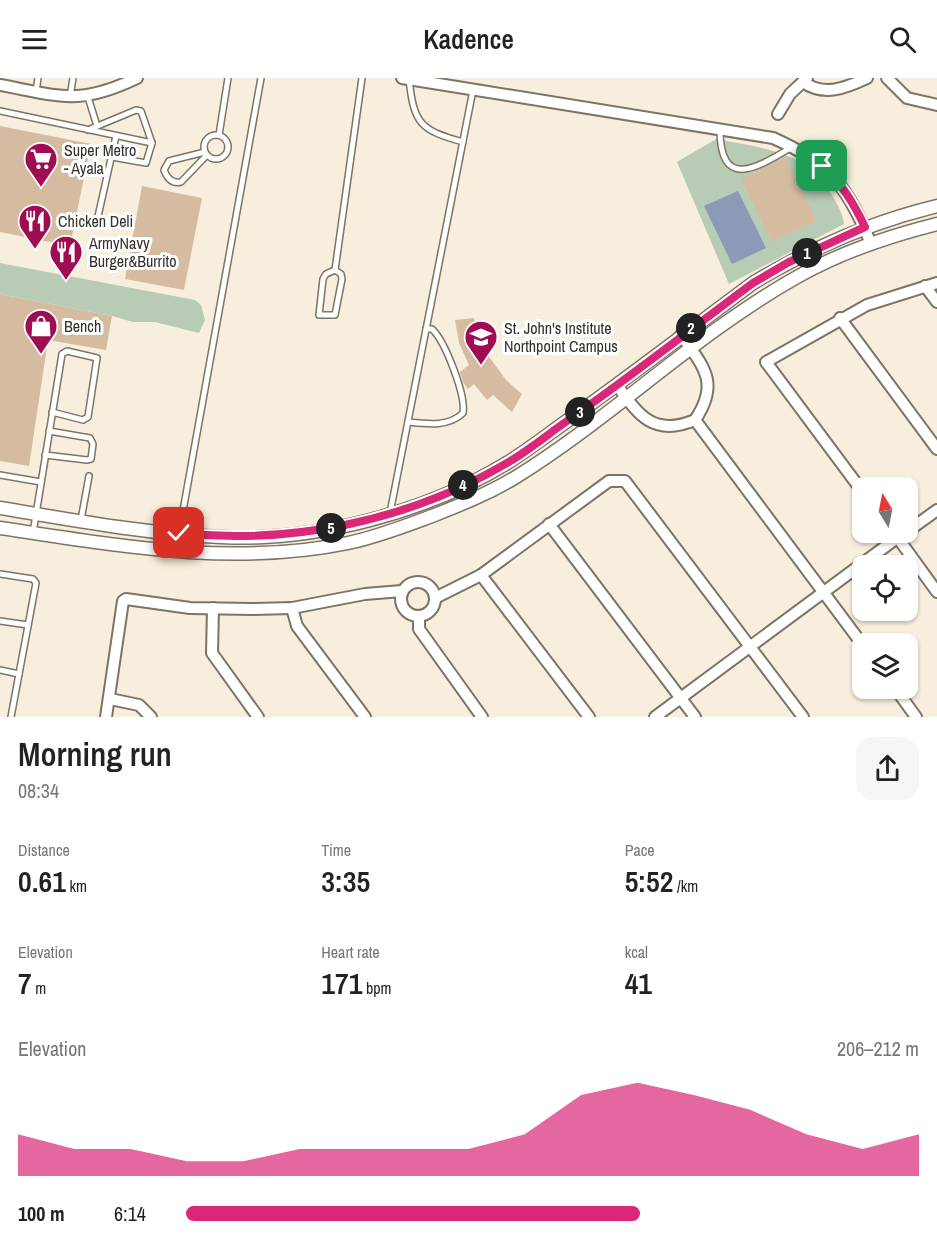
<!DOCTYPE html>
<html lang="en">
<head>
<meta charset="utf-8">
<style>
  :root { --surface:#fff; --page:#f6f6f6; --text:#222; --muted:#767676; --accent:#db2777 }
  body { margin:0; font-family:"Archivo Narrow",sans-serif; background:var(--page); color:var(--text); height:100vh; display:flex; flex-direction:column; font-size:22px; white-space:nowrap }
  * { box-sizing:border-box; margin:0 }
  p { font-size:20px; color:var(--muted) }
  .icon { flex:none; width:33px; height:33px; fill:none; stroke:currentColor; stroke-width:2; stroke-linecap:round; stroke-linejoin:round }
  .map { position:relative; height:639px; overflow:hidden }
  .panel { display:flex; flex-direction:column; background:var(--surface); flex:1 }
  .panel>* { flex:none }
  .needle { width:39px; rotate:350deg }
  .controls { position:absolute; left:852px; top:399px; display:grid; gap:12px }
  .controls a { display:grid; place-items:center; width:66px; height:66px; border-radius:12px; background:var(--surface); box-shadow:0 2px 4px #0004; font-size:30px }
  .pin { position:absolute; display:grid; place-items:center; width:51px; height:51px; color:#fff; margin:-26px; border-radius:12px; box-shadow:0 3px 9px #0006 }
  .km { position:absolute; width:30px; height:30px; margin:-15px; border-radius:50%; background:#222; color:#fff; font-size:16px; line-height:30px; text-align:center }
  .round { display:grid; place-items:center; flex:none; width:63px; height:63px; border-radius:18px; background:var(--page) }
  .headline { display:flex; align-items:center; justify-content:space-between; height:102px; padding:0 18px }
  h1 { font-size:33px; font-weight:600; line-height:45px }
  .metrics { display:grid; grid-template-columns:repeat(3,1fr); gap:9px; height:102px; padding:6px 18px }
  .metrics div { display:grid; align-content:center }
  .metrics b { font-size:30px; font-weight:600 }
  .metrics small { font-size:16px; font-weight:400 }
  .metrics p { font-size:16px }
  .chart { height:168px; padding:12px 18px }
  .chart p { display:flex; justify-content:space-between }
  .chart svg { width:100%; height:108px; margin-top:6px; fill:var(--accent); opacity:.7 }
  ul { padding:0 18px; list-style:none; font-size:20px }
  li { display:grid; grid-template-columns:96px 72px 1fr; align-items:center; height:45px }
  li i { height:15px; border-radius:8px; background:var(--accent) }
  header { display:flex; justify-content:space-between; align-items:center; height:78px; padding:0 18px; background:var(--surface); font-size:27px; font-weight:600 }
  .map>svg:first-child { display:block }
</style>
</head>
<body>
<header><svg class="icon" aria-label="menu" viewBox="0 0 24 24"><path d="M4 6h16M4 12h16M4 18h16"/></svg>Kadence<svg class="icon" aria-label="search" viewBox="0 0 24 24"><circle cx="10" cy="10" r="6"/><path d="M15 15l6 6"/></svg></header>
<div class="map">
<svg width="937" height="639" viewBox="0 0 937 639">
  <rect width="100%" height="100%" fill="#f8eedd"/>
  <g fill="#b8cbb5">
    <path d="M 716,61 C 741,66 767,69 790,79 C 812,87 842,123 844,146 L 729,206 L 677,84 Z"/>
    <polygon points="0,185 195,222 201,227 205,242 199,255 155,244 133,244 112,238 0,216"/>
  </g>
  <polygon fill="#8b9ab7" points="738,113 766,170 732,186 704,128"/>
  <g fill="#d5bca1">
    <polygon points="0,48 91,66 70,168 0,154"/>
    <polygon points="786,79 817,143 772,164 741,101"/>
    <polygon points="142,108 202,120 184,212 125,201"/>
    <polygon points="0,216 112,238 106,272 48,262 29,388 0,383"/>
    <polygon points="474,240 482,269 506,302 522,316 512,334 493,317 487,322 474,306 468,311 463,304 460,294 469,287 459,265 455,242"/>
  </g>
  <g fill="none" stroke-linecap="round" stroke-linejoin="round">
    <g stroke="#7c7464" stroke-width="8">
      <g id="service">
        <path d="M 409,1 C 414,46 420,52 463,64"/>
        <polyline points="36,14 38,0"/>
        <polyline points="70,19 73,0"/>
        <polyline points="88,19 97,48"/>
        <polyline points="0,33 152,65"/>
        <path d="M 720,51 C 720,114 758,89 792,69"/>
        <polyline points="88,52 136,32 141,33 152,65 146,85 112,79"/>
        <polyline points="219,57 228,0"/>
        <circle cx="216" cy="69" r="12"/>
        <path d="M 205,74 L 169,83 L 164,92 C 167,100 172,106 181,104 L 207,77"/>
        <polyline points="97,143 116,58"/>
        <polyline points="335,192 362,0"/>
        <polygon points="335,192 341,196 342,201 335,237 319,237 323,201 326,196"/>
        <path d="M 408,344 C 427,346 449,349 463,335 C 466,317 445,263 432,251 L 426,251"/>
        <polyline points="45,377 87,382 91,381 93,366 90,360 49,353"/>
        <polyline points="0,397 41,404"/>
        <polyline points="390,435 473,12"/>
        <polyline points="81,442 89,398"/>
        <polyline points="33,455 62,276 67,273 97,280 88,339 83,342 52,334"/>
        <polyline points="179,455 261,0"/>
        <polyline points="0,496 33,501 36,505 11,639"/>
        <polyline points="0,543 28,547"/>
        <polyline points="0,592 19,596"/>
      </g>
    </g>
    <g stroke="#7c7464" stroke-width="14">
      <g id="minor">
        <path d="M 402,0 L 773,60 C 830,85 848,109 871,166"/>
        <polyline points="887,0 907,20 937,27"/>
        <path d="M 803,4 C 824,19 846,10 867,0"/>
        <path d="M 0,7 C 60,18 79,28 137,0"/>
        <polyline points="778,36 790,16 807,0"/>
        <polyline points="925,208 937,224"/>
        <polyline points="840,240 937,371"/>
        <path d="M 617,307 C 639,338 654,359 695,342 C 720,305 704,289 681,257"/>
        <polyline points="695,342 862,566"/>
        <polyline points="862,413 766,284 867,227 937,205"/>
        <polyline points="549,446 695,639"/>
        <polyline points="908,453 937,432"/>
        <polyline points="895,456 937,514"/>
        <polyline points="481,497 589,639"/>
        <circle cx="418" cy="521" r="17"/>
        <polyline points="435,520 481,497 609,403 625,403 803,639"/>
        <polyline points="213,530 212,575 258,639"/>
        <polyline points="292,530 297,548 365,639"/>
        <polyline points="419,538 419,551 482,639"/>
        <polyline points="895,610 916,639"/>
        <polyline points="110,621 139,627 151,639"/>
        <polyline points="106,639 123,523 126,521 190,530 253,531 292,530 365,516 402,513"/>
        <polyline points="655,639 905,454"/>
      </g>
    </g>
    <g stroke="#7c7464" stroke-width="15">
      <g id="tertiary">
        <path d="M 0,430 C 72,442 147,456 221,459 C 315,464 427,434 507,385 C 528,372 547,357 567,343 C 630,298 691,251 753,205 C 811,170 871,144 937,128"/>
        <path d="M 0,450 C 114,467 233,489 348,465 C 377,459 405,448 432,438 C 460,427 490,415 516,399 C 614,338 697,255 797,199 C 841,174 889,158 937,146"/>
      </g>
    </g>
    <use href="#service" stroke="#fff" stroke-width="5"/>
    <use href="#minor" stroke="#fff" stroke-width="10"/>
    <use href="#tertiary" stroke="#fff" stroke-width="12"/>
  </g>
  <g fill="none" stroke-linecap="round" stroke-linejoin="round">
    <g stroke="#fff" stroke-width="12">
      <path id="route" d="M 179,455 C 291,467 409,443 507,385 C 528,373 547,357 567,343 C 630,299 691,251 753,205 L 789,184 L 865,149 C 853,124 842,106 822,88"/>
    </g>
    <use href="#route" stroke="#db2777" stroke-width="8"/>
  </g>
  <defs>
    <g id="supermarket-pin" transform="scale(1.725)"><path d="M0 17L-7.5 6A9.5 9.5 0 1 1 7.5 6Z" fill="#a00c51" stroke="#fff"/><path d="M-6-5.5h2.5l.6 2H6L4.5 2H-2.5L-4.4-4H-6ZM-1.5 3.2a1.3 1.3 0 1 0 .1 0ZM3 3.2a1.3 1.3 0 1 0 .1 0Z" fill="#fff"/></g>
    <g id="restaurant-pin" transform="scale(1.725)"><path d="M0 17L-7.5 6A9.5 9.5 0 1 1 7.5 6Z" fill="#a00c51" stroke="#fff"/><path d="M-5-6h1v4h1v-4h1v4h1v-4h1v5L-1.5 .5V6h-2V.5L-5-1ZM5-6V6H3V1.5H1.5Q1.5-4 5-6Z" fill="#fff"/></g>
    <g id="shop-pin" transform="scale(1.725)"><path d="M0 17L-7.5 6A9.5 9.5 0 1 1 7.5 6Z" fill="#a00c51" stroke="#fff"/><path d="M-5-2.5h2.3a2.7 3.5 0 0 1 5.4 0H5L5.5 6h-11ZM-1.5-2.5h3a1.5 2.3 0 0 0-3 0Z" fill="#fff"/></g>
    <g id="school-pin" transform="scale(1.725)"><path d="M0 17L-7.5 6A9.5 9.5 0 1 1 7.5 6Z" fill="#a00c51" stroke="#fff"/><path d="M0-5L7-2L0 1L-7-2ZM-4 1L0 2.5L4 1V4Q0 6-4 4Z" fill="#fff"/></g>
  </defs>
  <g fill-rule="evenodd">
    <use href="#supermarket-pin" x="41" y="81"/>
    <use href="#restaurant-pin" x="35" y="143"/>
    <use href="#restaurant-pin" x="66" y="174"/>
    <use href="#shop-pin" x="41" y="248"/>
    <use href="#school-pin" x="481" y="259"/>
  </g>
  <g text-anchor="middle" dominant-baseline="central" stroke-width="6" stroke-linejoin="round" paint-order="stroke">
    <g font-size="16" fill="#332f29" stroke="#fff" text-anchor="start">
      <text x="64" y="72">Super Metro<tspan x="64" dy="18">- Ayala</tspan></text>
      <text x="58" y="143">Chicken Deli</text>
      <text x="89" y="165">ArmyNavy<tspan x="89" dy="18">Burger&amp;Burrito</tspan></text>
      <text x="64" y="248">Bench</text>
      <text x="504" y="250">St. John's Institute<tspan x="504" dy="18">Northpoint Campus</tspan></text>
    </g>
  </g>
</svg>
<div class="controls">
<a><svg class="needle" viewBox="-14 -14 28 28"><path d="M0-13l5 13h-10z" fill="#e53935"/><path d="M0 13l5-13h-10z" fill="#767676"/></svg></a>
<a><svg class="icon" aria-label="locate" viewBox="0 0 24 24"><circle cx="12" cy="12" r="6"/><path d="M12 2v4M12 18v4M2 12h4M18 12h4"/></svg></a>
<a><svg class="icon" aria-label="layers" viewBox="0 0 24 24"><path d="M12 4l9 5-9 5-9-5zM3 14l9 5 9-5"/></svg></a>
</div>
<div class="pin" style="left:822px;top:88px;background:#1e9e55"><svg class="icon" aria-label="arrive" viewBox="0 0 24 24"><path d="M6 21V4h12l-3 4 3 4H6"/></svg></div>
<div class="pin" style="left:179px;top:455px;background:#d93025"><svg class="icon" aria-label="check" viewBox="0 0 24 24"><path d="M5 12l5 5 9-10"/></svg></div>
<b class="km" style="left:807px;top:175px">1</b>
<b class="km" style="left:691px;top:250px">2</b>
<b class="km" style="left:580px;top:334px">3</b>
<b class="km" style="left:463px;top:407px">4</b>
<b class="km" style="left:331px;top:450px">5</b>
</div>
<section class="panel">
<div class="headline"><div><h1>Morning run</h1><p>08:34</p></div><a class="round"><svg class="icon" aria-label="share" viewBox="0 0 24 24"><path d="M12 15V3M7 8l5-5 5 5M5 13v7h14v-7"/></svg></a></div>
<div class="metrics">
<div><p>Distance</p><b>0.61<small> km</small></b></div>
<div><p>Time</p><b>3:35</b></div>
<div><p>Pace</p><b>5:52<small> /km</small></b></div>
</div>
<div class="metrics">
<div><p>Elevation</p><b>7<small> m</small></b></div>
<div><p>Heart rate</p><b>171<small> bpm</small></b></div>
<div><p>kcal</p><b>41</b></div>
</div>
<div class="chart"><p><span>Elevation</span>206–212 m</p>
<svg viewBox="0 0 160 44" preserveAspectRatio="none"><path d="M0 44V27L10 33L20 33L30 38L40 38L50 33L60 33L70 33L80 33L90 27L100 11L110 6L120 11L130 17L140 27L150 33L160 27V44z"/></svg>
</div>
<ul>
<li><b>100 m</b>6:14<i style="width:62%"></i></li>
</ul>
</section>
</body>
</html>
